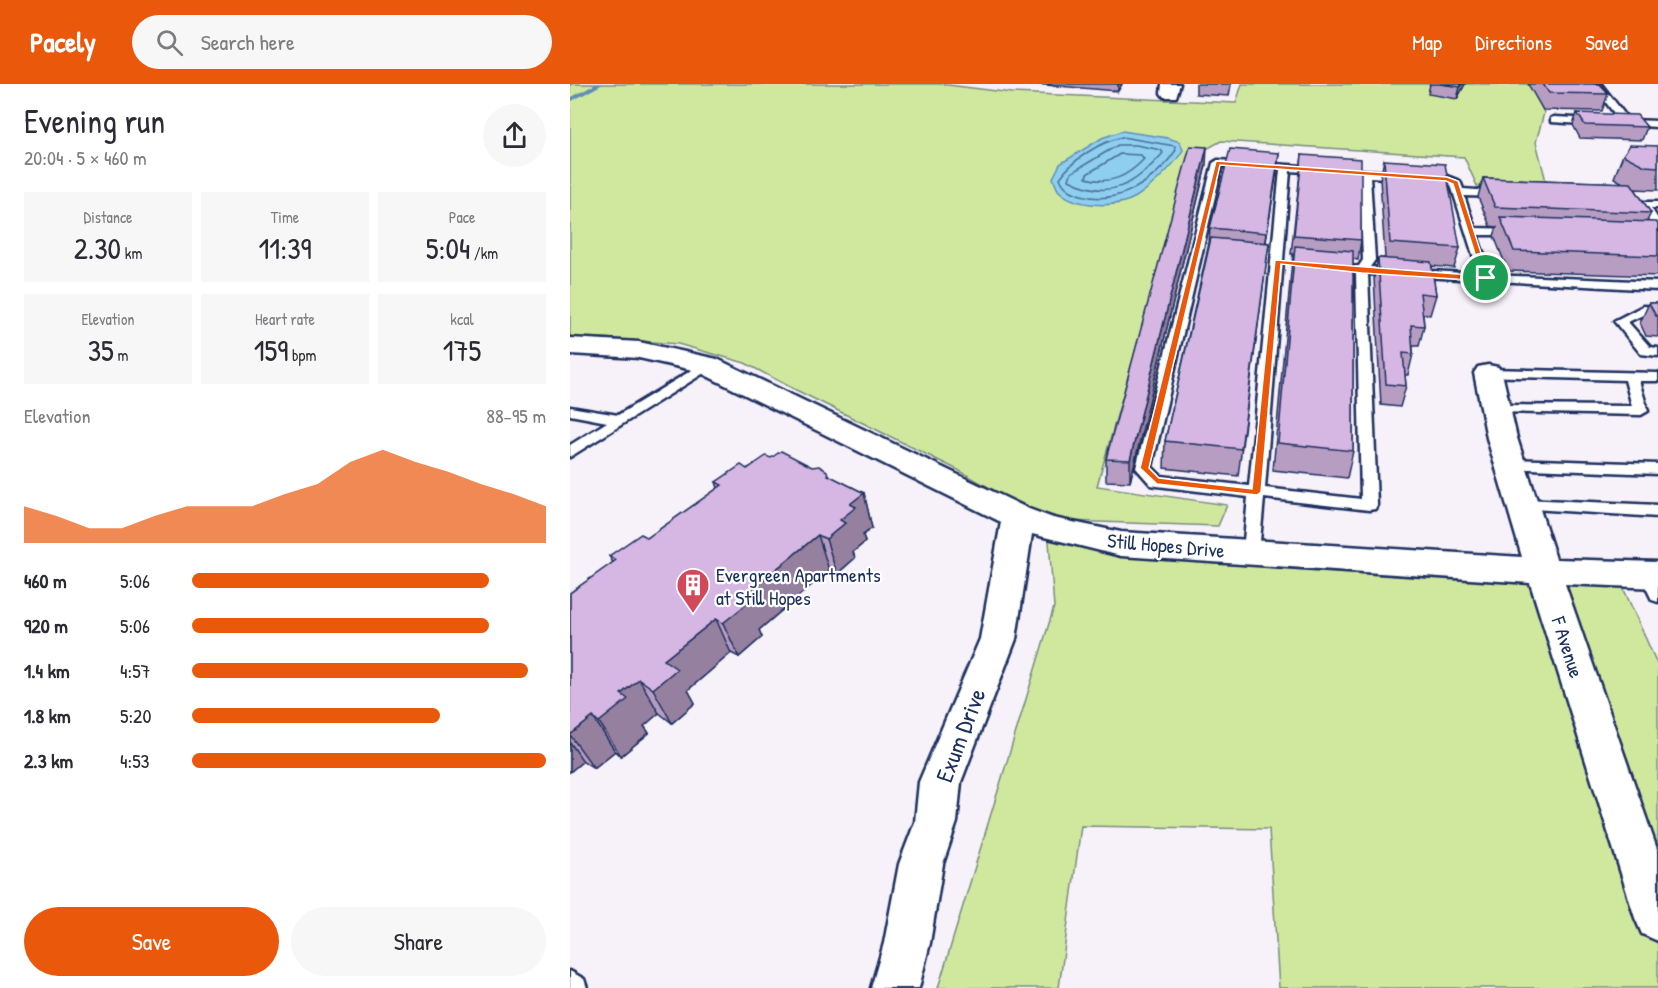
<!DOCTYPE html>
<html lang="en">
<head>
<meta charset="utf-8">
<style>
  :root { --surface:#fff; --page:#f7f7f7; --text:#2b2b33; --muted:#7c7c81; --accent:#ea580c }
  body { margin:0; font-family:"Patrick Hand",sans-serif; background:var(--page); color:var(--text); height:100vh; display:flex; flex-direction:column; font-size:22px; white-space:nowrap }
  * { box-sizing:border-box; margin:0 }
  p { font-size:20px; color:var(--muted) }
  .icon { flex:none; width:33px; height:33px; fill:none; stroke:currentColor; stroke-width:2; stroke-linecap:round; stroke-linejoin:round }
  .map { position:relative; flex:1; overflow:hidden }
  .side { display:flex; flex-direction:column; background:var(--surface); width:570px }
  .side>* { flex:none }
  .pin { position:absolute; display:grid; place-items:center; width:51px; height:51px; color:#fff; margin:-26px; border:3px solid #fff; border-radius:50%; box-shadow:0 2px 6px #0007 }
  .round { display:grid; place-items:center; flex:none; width:63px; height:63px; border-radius:32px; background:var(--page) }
  .head { display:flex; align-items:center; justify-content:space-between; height:102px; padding:0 24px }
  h1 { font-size:33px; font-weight:600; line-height:45px }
  .metrics { display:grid; grid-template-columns:repeat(3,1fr); gap:9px; height:102px; padding:6px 24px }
  .metrics div { display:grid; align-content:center; border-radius:0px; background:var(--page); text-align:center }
  .metrics b { font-size:30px; font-weight:600 }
  .metrics small { font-size:16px; font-weight:400 }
  .metrics p { font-size:16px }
  .chart { height:168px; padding:12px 24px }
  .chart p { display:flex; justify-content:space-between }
  .chart svg { width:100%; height:108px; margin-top:6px; fill:var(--accent); opacity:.7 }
  .primary-button { display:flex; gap:12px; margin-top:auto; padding:12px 24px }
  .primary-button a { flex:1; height:69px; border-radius:36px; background:var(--accent); color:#fff; font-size:24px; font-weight:600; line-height:69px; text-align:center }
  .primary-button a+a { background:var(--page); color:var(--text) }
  ul { padding:0 24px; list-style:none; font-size:20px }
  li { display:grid; grid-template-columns:96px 72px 1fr; align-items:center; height:45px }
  li i { height:15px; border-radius:8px; background:var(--accent) }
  header { display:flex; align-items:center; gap:36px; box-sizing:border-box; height:84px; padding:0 30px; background:var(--accent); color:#fff }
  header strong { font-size:28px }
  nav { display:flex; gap:33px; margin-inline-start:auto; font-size:21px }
  .search { width:420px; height:54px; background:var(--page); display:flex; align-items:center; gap:15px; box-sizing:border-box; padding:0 21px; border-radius:33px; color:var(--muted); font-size:22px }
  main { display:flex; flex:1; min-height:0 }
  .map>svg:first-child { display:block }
</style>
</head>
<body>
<header>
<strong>Pacely</strong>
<div class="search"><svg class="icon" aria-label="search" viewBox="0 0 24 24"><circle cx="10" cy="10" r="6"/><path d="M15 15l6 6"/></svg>Search here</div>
<nav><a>Map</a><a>Directions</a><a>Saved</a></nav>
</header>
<main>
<section class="side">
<div class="head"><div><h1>Evening run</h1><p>20:04 · 5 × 460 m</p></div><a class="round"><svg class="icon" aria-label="share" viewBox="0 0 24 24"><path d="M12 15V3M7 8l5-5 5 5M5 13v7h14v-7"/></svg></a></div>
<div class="metrics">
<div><p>Distance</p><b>2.30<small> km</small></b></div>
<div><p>Time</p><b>11:39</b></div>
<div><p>Pace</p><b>5:04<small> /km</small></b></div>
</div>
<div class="metrics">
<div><p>Elevation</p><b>35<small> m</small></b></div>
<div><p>Heart rate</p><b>159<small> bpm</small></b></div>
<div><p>kcal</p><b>175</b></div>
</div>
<div class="chart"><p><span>Elevation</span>88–95 m</p>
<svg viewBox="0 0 160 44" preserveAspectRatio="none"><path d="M0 44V29L10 33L20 38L30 38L40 33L50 29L60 29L70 29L80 24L90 20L100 11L110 6L120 11L130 15L140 20L150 24L160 29V44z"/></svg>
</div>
<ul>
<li><b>460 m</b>5:06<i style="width:84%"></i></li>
<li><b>920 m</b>5:06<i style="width:84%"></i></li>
<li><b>1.4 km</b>4:57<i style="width:95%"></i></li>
<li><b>1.8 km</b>5:20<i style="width:70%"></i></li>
<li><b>2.3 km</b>4:53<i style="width:100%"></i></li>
</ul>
<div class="primary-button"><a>Save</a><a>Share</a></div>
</section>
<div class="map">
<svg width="1088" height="904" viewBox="0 0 1088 904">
  <rect width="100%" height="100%" fill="#f7f1f9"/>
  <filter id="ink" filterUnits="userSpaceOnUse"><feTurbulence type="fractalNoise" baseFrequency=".0167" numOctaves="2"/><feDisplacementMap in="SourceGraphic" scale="12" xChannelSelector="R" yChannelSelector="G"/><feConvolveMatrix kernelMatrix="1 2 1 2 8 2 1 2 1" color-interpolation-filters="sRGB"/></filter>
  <g filter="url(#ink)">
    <g fill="#d0e89e" stroke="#768c7e" stroke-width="1.5">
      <polygon points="0,0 370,0 442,9 666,19 672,0 961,0 974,29 966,58 978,105 907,102 894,73 651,57 620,74 527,402 657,421 648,442 499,437 448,420 388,386 222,304 175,279 108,260 32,254 0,255"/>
      <polygon points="478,444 1047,490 1088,582 1088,904 709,904 699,745 511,742 489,904 368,904 484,523"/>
    </g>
    <path fill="#8eceef" stroke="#608eb5" stroke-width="1.5" d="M 552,47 L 598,54 L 610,58 L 613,66 C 605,81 580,104 566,113 C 547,124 506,124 489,107 C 486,104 485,98 483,94 L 490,80 L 532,54 Z"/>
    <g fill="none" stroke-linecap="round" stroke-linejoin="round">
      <g stroke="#496f98" stroke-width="1.5">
        <path d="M 552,53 L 605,62 L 606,66 C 585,97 549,122 511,111 C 501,108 494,104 490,94 C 504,74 529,59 552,53 Z"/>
        <path d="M 548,61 L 566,61 L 591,66 L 593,69 C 565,101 540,117 499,96 L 501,89 Z"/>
        <path d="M 550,70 L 571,71 L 574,75 C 557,93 540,101 516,94 L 517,90 Z"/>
      </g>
      <polygon fill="#608eb5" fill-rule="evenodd" points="26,0 33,0 0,18 0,14"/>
      <g stroke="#1b2f5e" stroke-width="5">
        <g id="lane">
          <polygon points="1022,0 1031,0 1059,36 1088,37 1088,43 1050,41 1050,37"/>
          <polygon points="984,33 1027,35 1032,38 1027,41 981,38 981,34"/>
          <path d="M 648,76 L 877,92 L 890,97 L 893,105 L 933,108 L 933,112 L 929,113 L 894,112 L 905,144 L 945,145 L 951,148 L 945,151 L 907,151 L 921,191 L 1088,198 L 1088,206 L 798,190 L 807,421 L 805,425 L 799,426 L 694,414 L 689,468 L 687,472 L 675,472 L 673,468 L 678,413 L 587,402 L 581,401 L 566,384 L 643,79 ZM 652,82 L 710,86 L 679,402 L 591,392 L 582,383 ZM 720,87 L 790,92 L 793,176 L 789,182 L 780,183 L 778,186 L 786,190 L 791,415 L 695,404 ZM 800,93 L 875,98 L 881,101 L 909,190 L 800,183 L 805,176 Z"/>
          <polygon points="1073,118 1088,118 1088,124 1081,124 1088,135 1088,146 1084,145 1068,121"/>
          <polygon points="1073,222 1088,223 1088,231 1075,230 1058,238 1080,263 1088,264 1088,272 1071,270 1044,237"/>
          <polygon points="137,277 144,281 142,284 0,373 0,361 37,338 0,331 0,323 48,331"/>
          <polygon points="918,285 1088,289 1088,297 1069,297 1078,327 1071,331 926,328 919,324 921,321 1062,322 1055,296 913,292 911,289 913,286"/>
          <polygon points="941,375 1088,380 1088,390 936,384 933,380"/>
          <polygon points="953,415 1088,421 1088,433 947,424 945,420 947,416"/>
          <polygon points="1079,485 1085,487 1088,492 1088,518 1082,516 1070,491 1073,487"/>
          <polygon points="0,887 14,895 17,904 0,904"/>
        </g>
      </g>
      <g stroke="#1b2f5e" stroke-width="5">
        <g id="street">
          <polygon points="592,0 610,0 606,13 594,13 591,9"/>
          <polygon points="0,254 69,258 147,275 459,425 483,434 551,448 952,473 917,354 904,289 908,283 918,281 928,283 932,289 947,354 986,475 1088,478 1088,504 995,500 1088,768 1088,857 1072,850 1065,834 960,499 551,472 462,450 446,555 391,698 387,738 373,780 360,859 349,904 301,904 314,859 329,780 345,738 349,698 410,555 431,438 127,287 69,274 0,270"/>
        </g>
      </g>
      <use href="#lane" fill="#fff" fill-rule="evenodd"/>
      <use href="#street" fill="#fff" fill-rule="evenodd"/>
    </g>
    <g fill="#b89dc3" stroke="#1b2f5e" stroke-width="1.5">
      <polygon points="463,0 552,0 548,7"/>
      <polygon points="626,0 661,0 659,12 626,10"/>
      <polygon points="860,0 895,0 887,15 858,10"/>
      <polygon points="958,0 1030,0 1038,10 1032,27 973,26"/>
      <polygon points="1007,29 1077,43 1072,56 1010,54 1003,41"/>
      <polygon points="1088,62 1088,106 1065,105 1081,129 1077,137 1088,140 1088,192 938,187 924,152 927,143 920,142 908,113 913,94 1053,99 1044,94 1053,71"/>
      <polygon points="709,69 696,158 699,159 668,392 594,384 595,357 639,159 640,144"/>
      <polygon points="732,71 791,156 788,176 783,175 783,367 777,394 703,386 721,187 723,170 721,170"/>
      <polygon points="814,76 890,164 884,184 862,182 866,211 860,231 853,230 854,242 849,262 843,262 843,270 838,291 835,291 836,302 830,323 811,321 804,194 808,174 815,174 810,95"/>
      <polygon points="636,81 560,398 536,397 536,375"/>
      <polygon points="1079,219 1088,219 1088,253 1076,252 1070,239"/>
      <polygon points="201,374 258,391 294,409 302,444 293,451 295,458 283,468 285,474 267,490 259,486 189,546 192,553 169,573 161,569 118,606 125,619 102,639 89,629 74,642 79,649 51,672 45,667 24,684 13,677 0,688 0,509 43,479 39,472 77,454 148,404 146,398"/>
    </g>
    <g fill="#96809f" stroke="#1b2f5e" stroke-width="1.5">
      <polygon points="548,0 552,0 548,7"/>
      <polygon points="892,0 895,0 887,15 890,3"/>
      <polygon points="637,63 636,81 560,398 560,376"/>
      <polygon points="709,69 707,87 694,169"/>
      <polygon points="294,409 302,444 293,451 295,458 283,468 285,474 267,490 256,455 280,420"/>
      <polygon points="248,451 259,486 189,546 192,553 169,573 153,539 171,514"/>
      <polygon points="146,535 161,569 118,606 125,619 102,639 83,605 94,576"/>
      <polygon points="69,595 89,629 74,642 79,649 51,672 29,638 51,610"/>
      <polygon points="23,633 45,667 24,684 0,651"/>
      <polygon points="0,658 13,677 0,688"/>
    </g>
    <g fill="#d6b7e3" stroke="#1b2f5e" stroke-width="1.5">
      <polygon points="870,0 892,0 890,3"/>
      <polygon points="973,0 1030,0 1038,10 979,9"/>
      <polygon points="1007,29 1067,31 1077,43 1015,41"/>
      <polygon points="1060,61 1088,62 1088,83 1075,82 1053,71"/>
      <polygon points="620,62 637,63 560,376 536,375"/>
      <polygon points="660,65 709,69 697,149 640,144"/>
      <polygon points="732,71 791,75 791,156 724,151"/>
      <polygon points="814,76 875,80 890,164 820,159"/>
      <polygon points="913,94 1061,99 1081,129 925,123"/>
      <polygon points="930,133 1086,138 1088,140 1088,172 944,167"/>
      <polygon points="641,154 699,159 671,365 595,357"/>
      <polygon points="725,162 783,167 783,367 708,359"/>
      <polygon points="808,174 861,178 866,211 850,209 854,242 841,241 843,270 833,269 836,302 816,300"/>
      <polygon points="1079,219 1088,219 1088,232 1086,232"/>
      <polygon points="211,367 242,383 249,382 257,387 258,391 294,409 280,420 286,423 270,436 275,439 256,455 248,451 171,514 178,519 153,539 146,535 94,576 107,585 83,605 69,595 51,610 58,615 29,638 23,633 0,651 0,509 46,476 39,472 71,450 77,454 152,401 146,398 171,381 177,385 196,372 201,374"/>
    </g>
  </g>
  <path fill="#ea580c" stroke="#fff" stroke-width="1.5" fill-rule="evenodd" d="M 646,77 L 877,93 L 888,97 L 919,194 L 916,197 L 792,189 L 711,180 L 691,408 L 687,411 L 587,400 L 570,384 ZM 650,81 L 876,97 L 883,100 L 912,192 L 705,176 L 682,405 L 589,394 L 579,384 Z"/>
  <defs>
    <g id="building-pin" transform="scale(1.725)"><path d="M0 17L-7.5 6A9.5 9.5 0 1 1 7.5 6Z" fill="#d1495b" stroke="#fff"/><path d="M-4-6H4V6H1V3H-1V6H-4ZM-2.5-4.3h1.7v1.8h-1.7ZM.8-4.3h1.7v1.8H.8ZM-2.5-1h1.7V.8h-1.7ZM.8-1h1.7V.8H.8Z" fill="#fff"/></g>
  </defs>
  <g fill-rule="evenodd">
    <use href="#building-pin" x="123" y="501"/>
  </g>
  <g text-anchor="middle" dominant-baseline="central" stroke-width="4.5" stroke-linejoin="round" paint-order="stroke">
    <g font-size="20" fill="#1b2f5e" stroke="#fff">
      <text transform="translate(596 461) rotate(5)">Still Hopes Drive</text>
      <text transform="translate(998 563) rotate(72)">F Avenue</text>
    </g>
    <g font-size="20" fill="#1b2f5e" stroke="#fff" text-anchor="start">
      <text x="146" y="490">Evergreen Apartments<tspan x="146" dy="23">at Still Hopes</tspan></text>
    </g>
    <g font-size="24" fill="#1b2f5e" stroke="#fff">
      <text transform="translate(390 651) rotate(-69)">Exum Drive</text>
    </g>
  </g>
</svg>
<div class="pin" style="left:916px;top:194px;background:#1e9e55"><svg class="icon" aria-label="arrive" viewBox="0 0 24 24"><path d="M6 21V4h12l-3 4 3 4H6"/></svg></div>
</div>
</main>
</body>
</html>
